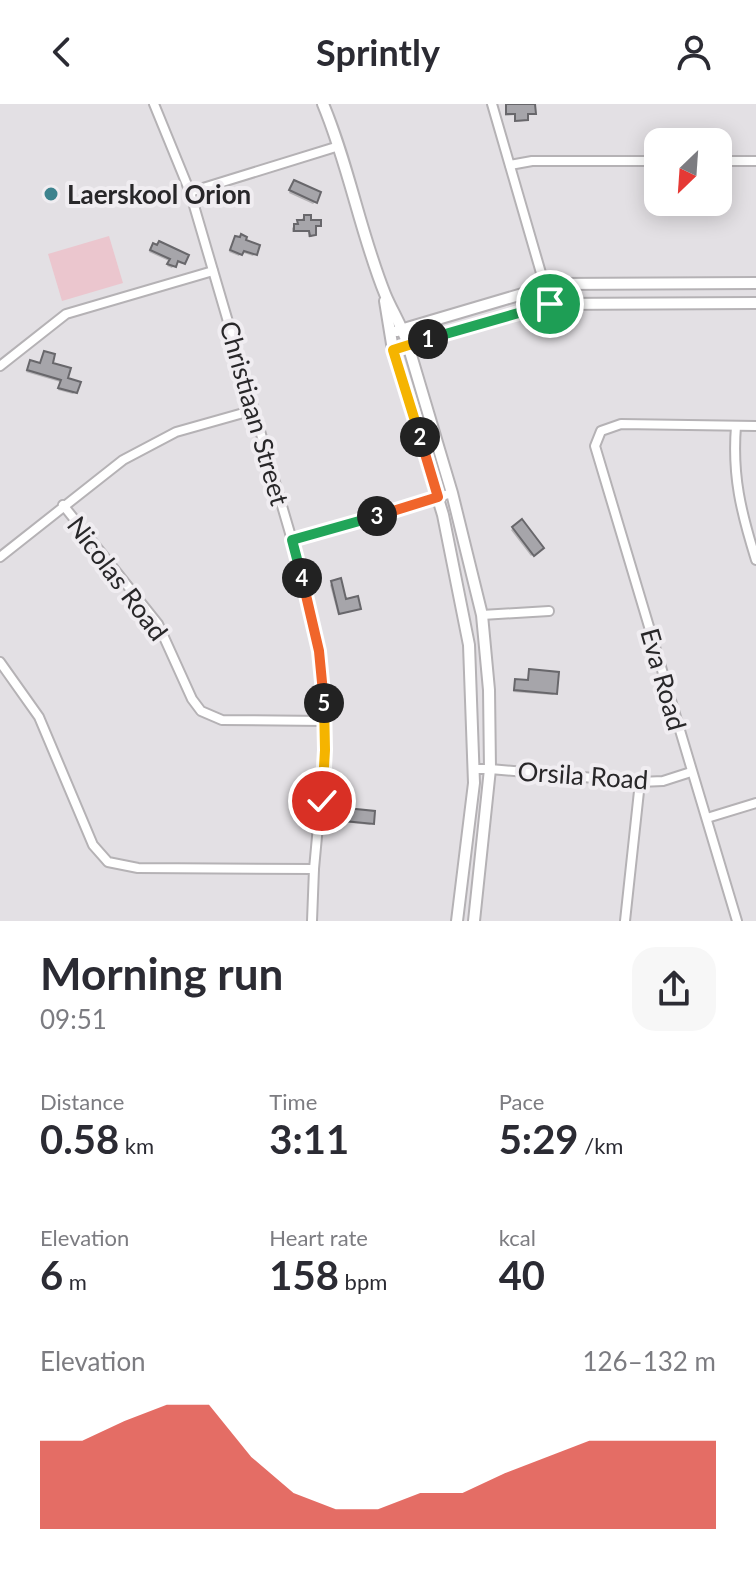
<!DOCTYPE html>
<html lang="en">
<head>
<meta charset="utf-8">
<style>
  :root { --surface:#fff; --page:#f7f7f7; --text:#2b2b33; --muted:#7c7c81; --accent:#d93025 }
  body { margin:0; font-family:Lato,sans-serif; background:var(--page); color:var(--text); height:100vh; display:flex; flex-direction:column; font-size:30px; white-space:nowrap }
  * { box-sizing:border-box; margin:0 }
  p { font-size:26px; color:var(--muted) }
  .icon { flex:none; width:44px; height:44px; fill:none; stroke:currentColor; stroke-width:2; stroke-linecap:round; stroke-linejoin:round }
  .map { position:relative; height:817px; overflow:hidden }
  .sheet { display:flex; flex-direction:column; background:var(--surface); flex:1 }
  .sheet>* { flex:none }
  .needle { width:52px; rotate:205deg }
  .buttons { position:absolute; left:644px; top:24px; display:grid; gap:16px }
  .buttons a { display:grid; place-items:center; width:88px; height:88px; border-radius:16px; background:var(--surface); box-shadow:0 4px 20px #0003; font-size:40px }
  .pin { position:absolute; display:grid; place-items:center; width:68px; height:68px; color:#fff; margin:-34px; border:4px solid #fff; border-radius:50%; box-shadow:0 2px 8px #0007 }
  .km { position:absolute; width:40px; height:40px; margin:-20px; border-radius:50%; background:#222; color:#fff; font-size:22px; line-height:40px; text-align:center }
  .round { display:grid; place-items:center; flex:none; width:84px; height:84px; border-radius:24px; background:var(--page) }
  .overview { display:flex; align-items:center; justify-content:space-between; height:136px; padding:0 40px }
  h1 { font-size:44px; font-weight:700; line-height:60px }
  .stats { display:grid; grid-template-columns:repeat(3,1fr); gap:12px; height:136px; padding:8px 40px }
  .stats div { display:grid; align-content:center }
  .stats b { font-size:40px; font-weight:700 }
  .stats small { font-size:22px; font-weight:400 }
  .stats p { font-size:22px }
  .chart { height:224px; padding:16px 40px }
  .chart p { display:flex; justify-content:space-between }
  .chart svg { width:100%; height:144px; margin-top:8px; fill:var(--accent); opacity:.7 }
  header { display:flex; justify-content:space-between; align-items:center; height:104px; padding:0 40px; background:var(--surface); font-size:36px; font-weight:700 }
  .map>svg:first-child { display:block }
</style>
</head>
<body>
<header><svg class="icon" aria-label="back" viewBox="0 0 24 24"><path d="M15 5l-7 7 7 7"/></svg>Sprintly<svg class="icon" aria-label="person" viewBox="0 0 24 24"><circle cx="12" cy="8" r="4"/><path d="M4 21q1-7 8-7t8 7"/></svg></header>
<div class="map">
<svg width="756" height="817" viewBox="0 0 756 817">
  <rect width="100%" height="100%" fill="#e3e0e4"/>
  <polygon fill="#ebc6ce" points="109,132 123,179 62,197 48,150"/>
  <g fill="#0003">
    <polygon points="506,1 534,9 526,11 524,17 514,18 514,11 505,12"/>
    <polygon points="293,80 315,98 313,100 289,89"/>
    <polygon points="304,113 309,118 319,122 314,124 312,133 308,133 308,128 292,128 292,124"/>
    <polygon points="236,134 258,142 255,150 253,152 241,148 239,152 229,148"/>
    <polygon points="153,141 184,159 182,160 176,158 172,164 167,162 169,157 149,148"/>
    <polygon points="45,249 50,260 75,288 73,290 58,286 60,278 26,268 30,259 40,261"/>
    <polygon points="522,418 541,444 531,452 511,426"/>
    <polygon points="332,479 345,497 359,504 357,506 338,511 330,481"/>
    <polygon points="529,568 555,589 553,591 513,588 515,577 527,578"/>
    <polygon points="336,705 372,719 370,721 333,717"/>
  </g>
  <g fill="#a6a5aa" stroke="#68676b" stroke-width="2">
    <polygon points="506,0 535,0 536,10 528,10 528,16 515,17 515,10 506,10"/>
    <polygon points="294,76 321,88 317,99 289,86"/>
    <polygon points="304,111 311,111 311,116 321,116 321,122 316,122 316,131 310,132 309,127 294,127 294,120 298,120 297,116 304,116"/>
    <polygon points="241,130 247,133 246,136 260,141 257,151 244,147 242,151 230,146 235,132 240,133"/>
    <polygon points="159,137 189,151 185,160 178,157 176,163 167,160 170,155 150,146 153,139 157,141"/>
    <polygon points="44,247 55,250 53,259 71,264 68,274 81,278 77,289 58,284 61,276 27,266 30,256 40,259"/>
    <polygon points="522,415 544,444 534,452 512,423"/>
    <polygon points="341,474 346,495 358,492 361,505 339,510 331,477"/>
    <polygon points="529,565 559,568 557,590 514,586 515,575 528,576"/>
    <polygon points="336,703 375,707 374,720 334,716"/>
  </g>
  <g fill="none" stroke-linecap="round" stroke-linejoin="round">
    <g stroke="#b5b2b5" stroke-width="12">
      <g id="minor">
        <polyline points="154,0 190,88 292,436 315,525 323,589 325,646 314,765 312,817"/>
        <polyline points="492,0 550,200"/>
        <polyline points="718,57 756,57"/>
        <polyline points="510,61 532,57 658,57"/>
        <polyline points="190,88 339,42"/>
        <polyline points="0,262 66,210 213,167"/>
        <path d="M 736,322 C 732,372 741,408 756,456"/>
        <polyline points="63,401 158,520 192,595 201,607 222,616 324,617"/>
        <polyline points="292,436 452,389"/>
        <polyline points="0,453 123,356 176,328 254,306"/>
        <polyline points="482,511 549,507"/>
        <polyline points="0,558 39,613 93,741 108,758 138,764 314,765"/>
        <polyline points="473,665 490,665 640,678 663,677 691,668"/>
        <polyline points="707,714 756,699"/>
        <polyline points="625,817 640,678"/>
        <polyline points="737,817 595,342 601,327 621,320 756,322"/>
      </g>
    </g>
    <g stroke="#b5b2b5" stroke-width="14">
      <g id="tertiary">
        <path d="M 323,0 C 349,62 360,128 385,190 C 392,207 402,222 408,241 L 452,389 L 482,511 L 489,586 L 490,665 L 474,817"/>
        <polyline points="385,197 393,246 443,411 469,541 474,679 457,817"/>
        <polyline points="397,227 556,180 756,179"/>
        <polyline points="404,242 550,200 756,199"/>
      </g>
    </g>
    <use href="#minor" stroke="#fff" stroke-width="8"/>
    <use href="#tertiary" stroke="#fff" stroke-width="10"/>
  </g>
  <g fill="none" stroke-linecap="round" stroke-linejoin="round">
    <g stroke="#fff" stroke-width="16">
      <polyline id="split-1" points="428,235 550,200"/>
    </g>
    <g stroke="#fff" stroke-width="16">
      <polyline id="split-2" points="420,333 393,246 428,235"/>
    </g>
    <g stroke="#fff" stroke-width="16">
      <polyline id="split-3" points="377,412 438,393 420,333"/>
    </g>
    <g stroke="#fff" stroke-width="16">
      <polyline id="split-4" points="302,474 292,436 377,412"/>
    </g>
    <g stroke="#fff" stroke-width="16">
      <polyline id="split-5" points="302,474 319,547 324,599"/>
    </g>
    <g stroke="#fff" stroke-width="16">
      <polyline id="split-6" points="322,697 325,646 324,599"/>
    </g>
    <use href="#split-1" stroke="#22a559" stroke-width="10"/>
    <use href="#split-2" stroke="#f5b400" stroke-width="10"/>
    <use href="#split-3" stroke="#f0652b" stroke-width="10"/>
    <use href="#split-4" stroke="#22a559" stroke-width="10"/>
    <use href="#split-5" stroke="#f0652b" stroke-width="10"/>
    <use href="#split-6" stroke="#f5b400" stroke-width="10"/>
  </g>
  <circle fill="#3d838e" stroke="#f0edf1" stroke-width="3" cx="51" cy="90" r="8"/>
  <g text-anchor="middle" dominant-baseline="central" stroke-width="8" stroke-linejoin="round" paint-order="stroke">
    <g font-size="26" font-weight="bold" fill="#282729" stroke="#f0edf1" text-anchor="start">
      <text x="67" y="90">Laerskool Orion</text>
    </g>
    <g font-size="26" fill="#282729" stroke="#f0edf1">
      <text transform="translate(255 309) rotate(74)">Christiaan Street</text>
      <text transform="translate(118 474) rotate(53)">Nicolas Road</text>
      <text transform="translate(664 575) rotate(74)">Eva Road</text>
      <text transform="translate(583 671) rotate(4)">Orsila Road</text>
    </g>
  </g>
</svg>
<div class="buttons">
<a><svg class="needle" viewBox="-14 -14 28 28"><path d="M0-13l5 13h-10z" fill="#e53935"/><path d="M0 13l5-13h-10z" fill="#7c7c81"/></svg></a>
</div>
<div class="pin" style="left:550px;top:200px;background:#1e9e55"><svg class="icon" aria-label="arrive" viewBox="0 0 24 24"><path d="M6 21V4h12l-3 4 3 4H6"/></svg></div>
<div class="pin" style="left:322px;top:697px;background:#d93025"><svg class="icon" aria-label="check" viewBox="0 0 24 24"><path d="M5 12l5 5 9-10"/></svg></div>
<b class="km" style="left:428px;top:235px">1</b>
<b class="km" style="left:420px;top:333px">2</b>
<b class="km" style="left:377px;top:412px">3</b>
<b class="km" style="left:302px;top:474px">4</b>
<b class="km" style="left:324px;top:599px">5</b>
</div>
<section class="sheet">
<div class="overview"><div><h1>Morning run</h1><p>09:51</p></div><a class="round"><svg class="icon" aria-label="share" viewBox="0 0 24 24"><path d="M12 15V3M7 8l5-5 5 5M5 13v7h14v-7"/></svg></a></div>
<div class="stats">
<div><p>Distance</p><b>0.58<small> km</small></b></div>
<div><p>Time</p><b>3:11</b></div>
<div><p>Pace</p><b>5:29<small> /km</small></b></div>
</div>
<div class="stats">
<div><p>Elevation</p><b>6<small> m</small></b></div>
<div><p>Heart rate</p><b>158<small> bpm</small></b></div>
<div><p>kcal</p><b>40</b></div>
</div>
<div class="chart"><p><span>Elevation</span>126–132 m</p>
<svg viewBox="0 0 160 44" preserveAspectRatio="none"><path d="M0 44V17L10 17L20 11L30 6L40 6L50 22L60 33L70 38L80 38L90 33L100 33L110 27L120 22L130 17L140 17L150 17L160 17V44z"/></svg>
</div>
</section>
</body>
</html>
